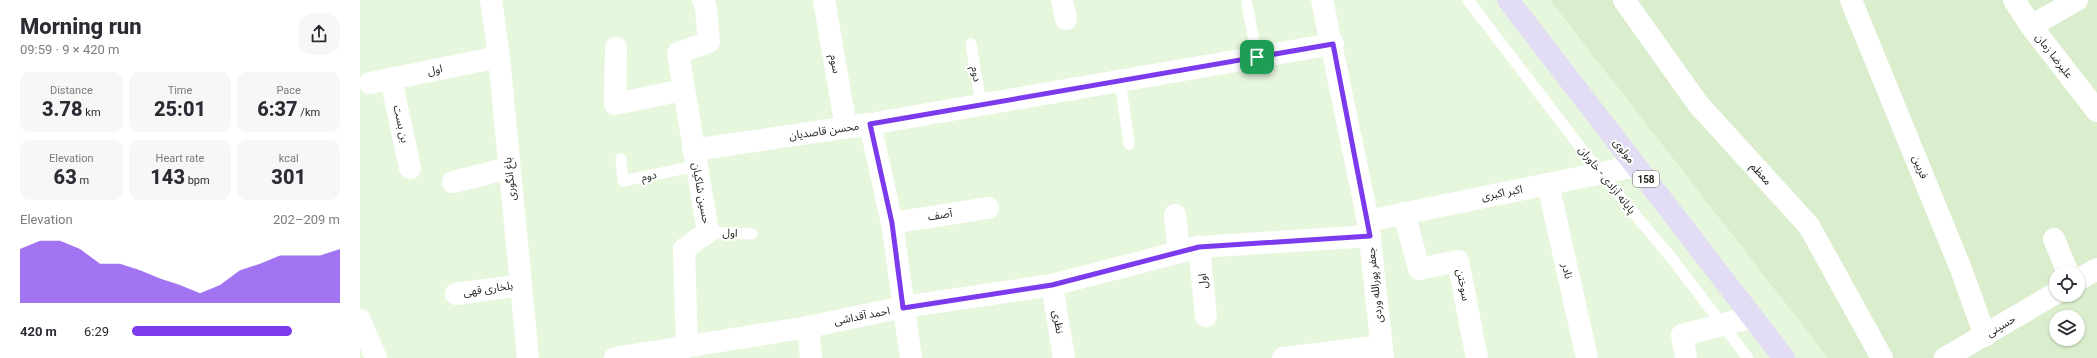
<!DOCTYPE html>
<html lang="en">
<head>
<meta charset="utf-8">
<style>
  :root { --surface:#fff; --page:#f7f7f7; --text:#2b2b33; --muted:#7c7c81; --accent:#7c3aed }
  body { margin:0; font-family:Roboto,"Noto Sans Arabic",sans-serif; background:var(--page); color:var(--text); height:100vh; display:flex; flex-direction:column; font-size:15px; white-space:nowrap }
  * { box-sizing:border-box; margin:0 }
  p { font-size:13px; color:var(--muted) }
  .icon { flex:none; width:22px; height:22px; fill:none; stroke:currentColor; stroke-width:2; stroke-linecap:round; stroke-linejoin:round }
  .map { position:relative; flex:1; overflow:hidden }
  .side { display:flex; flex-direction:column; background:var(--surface); width:360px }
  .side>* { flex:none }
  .fabs { position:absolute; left:1689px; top:266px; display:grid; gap:8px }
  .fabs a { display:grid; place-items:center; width:36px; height:36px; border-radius:50%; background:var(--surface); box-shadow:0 1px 3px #0004; font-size:20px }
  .pin { position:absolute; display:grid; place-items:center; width:34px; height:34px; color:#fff; margin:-17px; border-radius:8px; box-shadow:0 2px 6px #0006 }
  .round { display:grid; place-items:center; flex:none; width:42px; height:42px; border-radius:16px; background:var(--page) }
  .head { display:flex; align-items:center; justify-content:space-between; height:68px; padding:0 20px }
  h1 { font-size:22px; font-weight:800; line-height:30px }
  .metrics { display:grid; grid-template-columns:repeat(3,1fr); gap:6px; height:68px; padding:4px 20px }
  .metrics div { display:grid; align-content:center; border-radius:10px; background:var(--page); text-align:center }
  .metrics b { font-size:20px; font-weight:800 }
  .metrics small { font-size:11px; font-weight:400 }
  .metrics p { font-size:11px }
  .chart { height:112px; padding:8px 20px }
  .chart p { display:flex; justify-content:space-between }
  .chart svg { width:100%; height:72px; margin-top:4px; fill:var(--accent); opacity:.7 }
  ul { padding:0 20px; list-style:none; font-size:13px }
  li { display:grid; grid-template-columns:64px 48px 1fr; align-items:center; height:30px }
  li i { height:10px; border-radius:5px; background:var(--accent) }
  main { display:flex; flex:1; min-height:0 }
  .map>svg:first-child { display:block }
</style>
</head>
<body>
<main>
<section class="side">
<div class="head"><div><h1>Morning run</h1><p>09:59 · 9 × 420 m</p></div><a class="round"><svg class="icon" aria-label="share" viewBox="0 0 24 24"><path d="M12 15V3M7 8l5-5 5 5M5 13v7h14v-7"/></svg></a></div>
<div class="metrics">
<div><p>Distance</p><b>3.78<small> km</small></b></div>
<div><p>Time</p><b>25:01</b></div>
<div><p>Pace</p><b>6:37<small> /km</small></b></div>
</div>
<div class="metrics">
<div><p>Elevation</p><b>63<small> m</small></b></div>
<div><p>Heart rate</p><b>143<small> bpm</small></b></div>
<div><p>kcal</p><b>301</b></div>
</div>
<div class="chart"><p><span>Elevation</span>202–209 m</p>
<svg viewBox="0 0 160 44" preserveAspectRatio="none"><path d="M0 44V11L10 6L20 6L30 11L40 20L50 20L60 24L70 29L80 33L90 38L100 33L110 24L120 20L130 15L140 15L150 15L160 11V44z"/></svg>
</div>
<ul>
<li><b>420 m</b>6:29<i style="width:77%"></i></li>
</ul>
</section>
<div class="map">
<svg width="1737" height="358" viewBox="0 0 1737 358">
  <rect width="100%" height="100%" fill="#e7f7dd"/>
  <path fill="#daeecd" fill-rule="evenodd" d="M 1190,0 L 1737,0 L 1737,358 L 1468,358 ZM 1696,273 L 1718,273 L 1718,295 L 1696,295 ZM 1696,317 L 1718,317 L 1718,339 L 1696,339 Z"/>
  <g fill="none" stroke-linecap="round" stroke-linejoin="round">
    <g stroke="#fff" stroke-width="11">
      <polyline points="1108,0 1240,173 1310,256 1388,358"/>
      <polyline points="887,4 897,57"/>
      <polyline points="611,44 621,105"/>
      <polyline points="760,80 769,144"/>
      <polyline points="261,159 263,181 336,166"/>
      <polyline points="348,232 392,234"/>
    </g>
    <g stroke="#fff" stroke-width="22">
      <polyline points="131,0 139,57 168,358"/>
      <polyline points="464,0 486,127"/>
      <polyline points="702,0 706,19"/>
      <polyline points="962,0 1008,221 1023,358"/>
      <polyline points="1264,0 1338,104 1449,226 1522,358"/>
      <polyline points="1491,0 1601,269 1625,336"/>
      <polyline points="1654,0 1671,26 1737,111"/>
      <polyline points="1671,26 1717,0"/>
      <polyline points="256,48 255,104 323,90"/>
      <polyline points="31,79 50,168"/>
      <polyline points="10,83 139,57"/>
      <polyline points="510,124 532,223 551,358"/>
      <polyline points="333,150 510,124 973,44"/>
      <polyline points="93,182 149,168"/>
      <polyline points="1188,184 1227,358"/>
      <polyline points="1044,213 1059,269 1098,261 1117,358"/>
      <polyline points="815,215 819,252"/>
      <polyline points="1008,221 1276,166"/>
      <polyline points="532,223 628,208"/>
      <polyline points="1694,239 1708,273"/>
      <polyline points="839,247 846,316"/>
      <polyline points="1718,280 1737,269"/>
      <polyline points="692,285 704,358"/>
      <polyline points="96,294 161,285"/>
      <polyline points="0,320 16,358"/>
      <polyline points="448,327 451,358"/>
      <polyline points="327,347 324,249 348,232 318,53 349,42 346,8 343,0"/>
      <polyline points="255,358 448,327 543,307 692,285 839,247 1010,236"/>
      <polyline points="923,358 1022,346"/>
      <polyline points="1326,358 1322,335 1392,317"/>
      <polyline points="1585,358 1696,293"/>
    </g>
    <polyline stroke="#e2dcf5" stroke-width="22" points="1148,0 1424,358"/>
  </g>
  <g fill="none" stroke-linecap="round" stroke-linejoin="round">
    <g stroke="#fff" stroke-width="8">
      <polygon id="route" points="973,44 1010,236 839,247 692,285 543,308 532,223 510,124"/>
    </g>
    <use href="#route" stroke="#7c3aed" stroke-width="5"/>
  </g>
  <g text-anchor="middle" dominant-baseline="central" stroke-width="4" stroke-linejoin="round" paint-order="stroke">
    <rect fill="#fff" stroke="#60645e" stroke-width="1" x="1273" y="171" width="26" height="16" rx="3"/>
    <g font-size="10" font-weight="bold" fill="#1c2219">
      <text x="1286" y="179">158</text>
    </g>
    <g font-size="11" fill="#1c2219" stroke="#fff">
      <text transform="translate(1694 56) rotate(52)">علیرضا زمان</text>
      <text transform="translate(475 64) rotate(80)">سوم</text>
      <text transform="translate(75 70) rotate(-11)">اول</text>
      <text transform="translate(616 74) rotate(81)">دوم</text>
      <text transform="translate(41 124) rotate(78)">بن بست</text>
      <text transform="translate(464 131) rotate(-8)">محسن قاصدیان</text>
      <text transform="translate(1264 151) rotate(52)">مولوی</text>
      <text transform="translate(1560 167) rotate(68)">فربین</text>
      <text transform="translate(1401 174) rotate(48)">معظم</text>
      <text transform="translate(289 176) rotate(-11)">دوم</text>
      <text transform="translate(150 179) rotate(-96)">باغ انگوری</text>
      <text transform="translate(1247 180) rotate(51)">پایانه آزادی - خاوران</text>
      <text transform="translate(341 193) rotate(80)">حسین شاکیان</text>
      <text transform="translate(1142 193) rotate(-11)">اکبر اکبری</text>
      <text transform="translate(580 215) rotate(-9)">آصف</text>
      <text transform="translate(370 233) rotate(2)">اول</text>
      <text transform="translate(1207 271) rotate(77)">نادر</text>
      <text transform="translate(843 281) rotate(-96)">اول</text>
      <text transform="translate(1015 285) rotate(-96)">جعفر پورالله وردی</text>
      <text transform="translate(1103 285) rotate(79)">سوختن</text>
      <text transform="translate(128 289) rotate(-8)">بلخاری قهی</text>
      <text transform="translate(502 316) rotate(-11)">احمد آقداشی</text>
      <text transform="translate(698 322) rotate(81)">نظری</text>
      <text transform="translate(1641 326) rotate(-31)">حسینی</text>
    </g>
  </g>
</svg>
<div class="fabs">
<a><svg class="icon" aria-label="locate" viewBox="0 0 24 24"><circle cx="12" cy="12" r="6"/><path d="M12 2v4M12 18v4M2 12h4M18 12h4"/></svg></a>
<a><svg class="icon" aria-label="layers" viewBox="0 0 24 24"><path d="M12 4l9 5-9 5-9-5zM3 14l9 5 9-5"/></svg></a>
</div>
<div class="pin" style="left:897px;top:57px;background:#1e9e55"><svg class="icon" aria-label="arrive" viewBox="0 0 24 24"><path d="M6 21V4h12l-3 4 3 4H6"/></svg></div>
</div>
</main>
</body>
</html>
